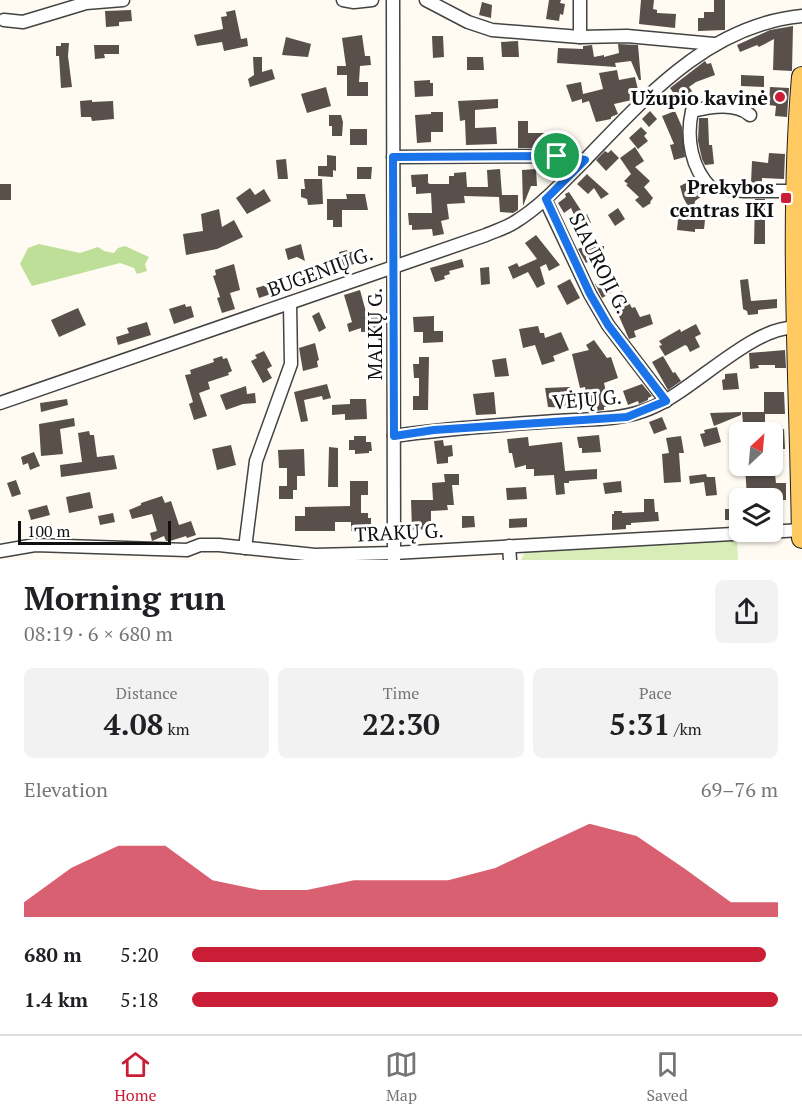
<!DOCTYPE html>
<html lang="en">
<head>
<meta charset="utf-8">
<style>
  :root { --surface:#fff; --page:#f2f2f2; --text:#202124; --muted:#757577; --line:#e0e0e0; --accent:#ca1e36 }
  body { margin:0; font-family:"PT Serif",serif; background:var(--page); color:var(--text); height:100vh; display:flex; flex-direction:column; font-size:22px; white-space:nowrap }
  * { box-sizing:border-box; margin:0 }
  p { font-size:20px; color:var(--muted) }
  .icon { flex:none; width:33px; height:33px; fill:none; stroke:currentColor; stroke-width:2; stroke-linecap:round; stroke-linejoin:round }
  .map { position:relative; height:560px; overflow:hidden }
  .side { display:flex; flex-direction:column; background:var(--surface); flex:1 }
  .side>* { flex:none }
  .needle { width:39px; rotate:26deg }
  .controls { position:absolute; left:729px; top:422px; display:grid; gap:12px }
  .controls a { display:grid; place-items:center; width:54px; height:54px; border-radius:9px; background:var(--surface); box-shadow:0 2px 4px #0004; font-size:30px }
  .scale { position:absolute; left:18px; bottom:15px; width:153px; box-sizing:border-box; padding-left:6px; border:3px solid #101010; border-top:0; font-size:16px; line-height:21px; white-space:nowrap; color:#101010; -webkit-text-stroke:4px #fff; paint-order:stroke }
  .pin { position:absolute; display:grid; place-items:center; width:51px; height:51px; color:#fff; margin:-26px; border:3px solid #fff; border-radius:50%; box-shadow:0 2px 6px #0007 }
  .round { display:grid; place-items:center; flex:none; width:63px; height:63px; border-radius:9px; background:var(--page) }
  .overview { display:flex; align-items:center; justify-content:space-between; height:102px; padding:0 24px }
  h1 { font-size:33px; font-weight:800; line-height:45px }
  .metrics { display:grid; grid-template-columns:repeat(3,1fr); gap:9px; height:102px; padding:6px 24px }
  .metrics div { display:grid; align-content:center; border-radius:9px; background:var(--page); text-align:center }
  .metrics b { font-size:30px; font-weight:800 }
  .metrics small { font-size:16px; font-weight:400 }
  .metrics p { font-size:16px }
  .chart { height:168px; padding:12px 24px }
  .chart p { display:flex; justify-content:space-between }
  .chart svg { width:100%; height:108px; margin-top:6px; fill:var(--accent); opacity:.7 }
  ul { padding:0 24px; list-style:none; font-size:20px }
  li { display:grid; grid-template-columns:96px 72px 1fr; align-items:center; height:45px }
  li i { height:15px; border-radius:8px; background:var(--accent) }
  .tab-bar { display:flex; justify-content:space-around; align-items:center; height:84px; border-top:2px solid var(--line); background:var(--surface); font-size:16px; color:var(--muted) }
  .tab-bar a { display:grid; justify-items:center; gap:3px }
  .tab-bar .current { color:var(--accent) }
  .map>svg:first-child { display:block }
</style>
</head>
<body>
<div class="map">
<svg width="802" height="560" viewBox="0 0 802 560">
  <rect width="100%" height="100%" fill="#fffbf2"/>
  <polygon fill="#d9edb8" points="737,540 738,560 521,560 526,550"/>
  <polygon fill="#bedf97" points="39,244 80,253 98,247 104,251 114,253 118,248 125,246 149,257 145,264 147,271 137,274 134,268 120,263 32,286 20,264 28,248"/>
  <g fill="#594f4b">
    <polygon points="549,0 561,0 560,3 565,4 563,15 560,14 559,21 546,19"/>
    <polygon points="641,0 654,0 653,9 657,10 657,13 676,14 675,28 639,24"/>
    <polygon points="714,0 725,0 725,30 698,31 698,18 704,18 704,12 714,12"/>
    <polygon points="482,2 492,5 491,18 479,15"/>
    <polygon points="131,10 132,21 119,22 119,26 106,27 105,11"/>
    <polygon points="235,10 241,39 247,38 248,46 224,51 222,42 197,46 194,35 223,29 221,17 227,16 226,12"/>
    <polygon points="793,26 792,71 773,70 774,39 759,47 757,45 740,52 737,45 770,30"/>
    <polygon points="362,35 365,56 370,56 371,65 360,66 359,82 368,82 368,96 347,96 347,75 337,75 337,66 346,66 342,38"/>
    <polygon points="432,36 443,36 444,57 433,58"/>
    <polygon points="286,37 311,44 308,57 282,55"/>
    <polygon points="518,41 519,57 502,57 501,42"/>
    <polygon points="61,43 69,43 68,56 72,87 61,88 59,56 56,56 56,46 61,46"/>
    <polygon points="618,44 638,45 641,80 639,80 631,61 615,63 616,67 557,63 558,48 583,49 583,46 592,45 594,57 604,55 604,57 619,53"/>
    <polygon points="94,45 119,45 119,54 104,54 105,58 95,59"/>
    <polygon points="253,57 262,57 262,72 272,69 275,79 250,87 248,79 254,75"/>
    <polygon points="467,57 483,57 484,70 467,70"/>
    <polygon points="705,61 707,64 711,63 715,75 696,82 689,87 692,91 679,101 670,88"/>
    <polygon points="617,70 619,80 635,77 639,94 632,98 632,100 614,104 618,114 611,117 611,119 596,122 589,101 582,103 582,99 572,102 566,85 581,82 583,94 603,89 599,73"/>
    <polygon points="741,75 764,76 764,87 741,86"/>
    <polygon points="430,80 430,83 433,83 433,96 415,97 414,81"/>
    <polygon points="326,87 331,106 307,113 301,94"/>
    <polygon points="770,87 789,88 787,117 775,116 776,106 769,105"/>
    <polygon points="498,99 498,108 475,110 475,128 496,127 497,144 466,145 465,120 460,121 458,101"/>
    <polygon points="92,100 92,102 113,101 114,119 92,121 91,117 81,117 80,101"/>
    <polygon points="650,111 657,119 649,127 642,119"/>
    <polygon points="675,111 682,127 685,157 674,160 670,145 674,144 662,116"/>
    <polygon points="431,112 443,112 443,132 431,132 431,142 417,143 415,115 431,114"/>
    <polygon points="329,115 341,115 343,122 342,136 332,136 332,126 329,126"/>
    <polygon points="699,118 708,118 709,145 712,145 714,164 705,165 702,159 698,141"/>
    <polygon points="518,121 528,121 528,133 551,133 551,141 549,141 549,148 518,148"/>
    <polygon points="641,127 647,133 644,136 648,141 638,149 629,138"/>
    <rect x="350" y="129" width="17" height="16"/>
    <polygon points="635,147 644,161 635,167 650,181 644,187 653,198 650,202 651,203 643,208 635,200 639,197 626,185 628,184 624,181 631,174 620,158"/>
    <polygon points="611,150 619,158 606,171 596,160 605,151 608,153"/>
    <polygon points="769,153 785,154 784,179 762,178 762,183 751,183 752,161 768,163"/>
    <polygon points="327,155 336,156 336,171 333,170 333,177 318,176 318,166 327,166"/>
    <polygon points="286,159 288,179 278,179 276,160"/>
    <polygon points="357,167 372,167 371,179 357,179"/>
    <polygon points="500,169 502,195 518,195 518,210 513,213 500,212 499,197 464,196 465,203 447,204 449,219 441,221 444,234 433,236 432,229 412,230 412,225 409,225 408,213 432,213 431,193 416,194 416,187 412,187 411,175 428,174 428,183 430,184 449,184 449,176 454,176 454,173 466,172 467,187 488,187 487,170"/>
    <polygon points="536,169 537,186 531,186 523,206 522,170"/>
    <polygon points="587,174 590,177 609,194 601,199 594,188 588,194 577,184"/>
    <polygon points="304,179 322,179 323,204 308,205 307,199 301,197 301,189 305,189"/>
    <polygon points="694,179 705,194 695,201 692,214 683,197 680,186"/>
    <rect x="0" y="184" width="11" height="16"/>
    <polygon points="250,188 255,195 264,189 271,201 247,214 236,198"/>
    <polygon points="569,192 584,215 587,214 591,223 580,228 571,208 564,213 558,203 566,197 565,194"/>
    <polygon points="346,194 365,194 368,210 342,210 342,227 333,227 333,220 327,220 327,199 347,199"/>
    <polygon points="755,199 765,199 765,244 754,244"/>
    <polygon points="618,208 625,219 615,226 608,215"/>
    <polygon points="219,209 222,227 234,220 243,237 217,249 186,255 183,234 203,231 201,214"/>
    <polygon points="679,209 689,218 705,220 704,229 695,229 695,232 677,230"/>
    <polygon points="536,235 560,265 549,271 546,264 540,267 545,284 537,288 528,272 513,279 508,267 517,263 519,267 537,259 525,243"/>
    <polygon points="595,241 597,246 604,246 604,254 586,263 578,249"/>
    <polygon points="301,244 305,261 297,257 288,260 285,249"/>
    <polygon points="347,250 348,253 357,250 360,262 342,268 339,252"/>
    <polygon points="462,259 464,267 449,271 450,274 444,276 445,279 435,282 430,268"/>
    <polygon points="234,264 240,290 230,293 235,309 222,313 217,298 220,297 213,276 216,275 215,270"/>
    <polygon points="489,267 490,284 481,285 480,268"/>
    <polygon points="303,271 306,283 292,288 288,276"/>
    <polygon points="272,279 277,292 259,298 256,288 266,285 265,281"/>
    <polygon points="570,279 580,298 567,305 557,286"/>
    <polygon points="604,279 611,293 602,298 595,284"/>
    <polygon points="748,279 751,301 777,299 777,308 758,310 758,314 748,315 747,311 743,309 740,280"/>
    <polygon points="360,290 366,312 378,311 380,331 361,332 361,328 349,332 347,324 352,322 344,295"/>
    <polygon points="622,291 632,308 635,307 640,317 650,314 653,324 634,331 636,337 629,339 618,314 623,312 613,296"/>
    <polygon points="185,304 186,307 191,306 194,317 174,324 169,309"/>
    <polygon points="78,308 86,325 59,337 51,320"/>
    <polygon points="319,312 326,328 319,332 312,316"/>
    <polygon points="434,316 434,331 443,331 443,342 423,343 423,332 414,332 413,317"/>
    <polygon points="147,322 151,335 118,345 116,337 129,333 127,328"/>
    <polygon points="696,324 701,334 695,337 700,347 690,352 687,346 685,345 665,356 659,346 662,345 659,341 680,329 681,332"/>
    <polygon points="538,326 540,333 544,333 545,338 561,332 569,350 553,356 555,361 542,365 535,345 523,348 519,329"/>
    <polygon points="594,340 607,358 611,357 618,378 604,383 609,406 604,407 604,410 603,410 596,411 596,408 589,410 585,387 580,388 572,354 589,350 586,345"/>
    <polygon points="315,343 319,360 317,361 318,367 303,371 299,348"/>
    <polygon points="785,350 786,368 775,368 775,365 758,365 759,368 750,369 749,353"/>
    <polygon points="264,351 272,366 267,369 272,378 263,383 251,361 257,358 255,355"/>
    <polygon points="222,356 223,359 227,358 232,371 228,373 229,375 208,382 210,389 199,393 207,416 194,420 189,404 193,402 185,375 191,374 190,370 214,362 213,359"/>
    <polygon points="663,356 673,373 675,372 681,381 668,390 652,362"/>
    <polygon points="419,357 429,357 428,410 413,410 413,396 419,396 419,378 414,378 413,364 419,364"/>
    <polygon points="506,358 509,376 495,377 492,360"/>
    <polygon points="737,373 739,389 723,390 722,380 725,379 725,374"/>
    <polygon points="327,384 331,398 323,400 322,396 304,400 308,421 301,422 294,392"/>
    <polygon points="642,384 652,396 648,398 648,400 639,404 638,401 628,405 623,391"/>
    <polygon points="246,386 247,394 255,393 256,403 243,404 226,410 220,395"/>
    <polygon points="570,387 571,408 548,407 545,388"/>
    <polygon points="494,392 496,414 476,415 473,394"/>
    <polygon points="764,392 784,392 785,414 765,414 765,423 743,424 742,412 764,412"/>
    <polygon points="67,399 68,405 41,412 40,403"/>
    <polygon points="350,399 366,399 367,419 345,420 345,414 332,415 332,405 350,404"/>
    <polygon points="741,412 741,415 714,426 710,413"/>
    <polygon points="662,417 667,429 654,434 649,422"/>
    <polygon points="74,418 75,426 60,429 63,454 41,456 39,424"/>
    <polygon points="717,427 721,442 704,447 700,434 705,433 704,430"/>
    <polygon points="784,429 785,449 772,449 773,430"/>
    <polygon points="89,431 90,435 94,435 97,457 114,455 117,469 61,477 60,465 82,462 78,433"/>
    <polygon points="599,435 601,452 582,453 582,448 579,448 577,437"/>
    <polygon points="354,436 366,436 366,442 371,442 372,451 369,451 369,453 355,454 355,450 349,450 349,440 354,440"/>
    <polygon points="681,436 684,453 679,453 681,482 664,483 662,454 669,453 666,438"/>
    <polygon points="528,437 529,446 562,442 565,471 597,469 597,479 569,481 569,483 564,483 565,494 556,495 554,475 534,476 534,469 526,469 526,465 515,468 512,453 509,453 507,439"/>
    <polygon points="443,440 444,446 452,445 453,456 448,457 448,463 437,464 434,441"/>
    <polygon points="231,445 236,465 217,470 212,449"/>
    <polygon points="329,447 338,448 338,487 328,487"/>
    <polygon points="304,449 305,476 297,476 297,490 293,490 293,499 279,499 279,486 287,486 287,468 279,468 278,450"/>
    <polygon points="34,452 40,466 30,470 28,463 23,465 21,457"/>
    <polygon points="745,465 774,465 776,483 786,483 786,500 772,500 772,498 768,497 747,498"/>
    <polygon points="444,474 459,474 459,485 452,485 454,505 447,505 448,510 431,511 431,529 412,530 411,500 433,500 432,483 445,482"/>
    <polygon points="706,474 707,477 715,477 717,495 706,496 704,482 690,484 689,476"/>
    <polygon points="16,480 21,494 12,497 7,483"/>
    <polygon points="350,481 368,481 368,495 361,495 361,513 368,513 368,518 371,518 371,526 368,526 368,531 351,531 351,522 335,522 335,531 295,531 295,516 305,516 305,507 350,506"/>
    <polygon points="621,481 622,492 605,494 603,483"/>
    <polygon points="526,487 527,499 507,500 506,488"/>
    <polygon points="90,492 93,508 69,513 66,497"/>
    <polygon points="162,496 165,503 171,501 179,525 191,521 196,535 187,538 186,536 170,541 166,541 164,536 152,541 150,533 157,531 152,514 132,519 129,510 141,505 141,503"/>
    <polygon points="644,499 654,499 655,512 658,512 659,521 631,523 631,525 626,525 626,529 612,530 612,514 614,514 614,511 622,511 622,513 644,512"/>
    <polygon points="47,505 50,515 31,520 28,510"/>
    <rect x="725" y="509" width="15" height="11"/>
    <polygon points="113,513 115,522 100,525 98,516"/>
    <polygon points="462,516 474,516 475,527 462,528"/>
    <polygon points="527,518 527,527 509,528 509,519"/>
  </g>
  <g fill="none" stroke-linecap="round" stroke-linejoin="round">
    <g stroke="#434343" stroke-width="15">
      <g id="street">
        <polyline points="343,0 354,2 372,0"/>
        <polyline points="393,0 394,559"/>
        <polyline points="426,0 468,22 492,30 580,37 627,36 714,44"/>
        <polyline points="4,20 23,22 86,3 123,0"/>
        <polyline points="580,37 580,0"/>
        <path d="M 750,115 C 735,102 710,107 692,111 C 686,138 691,168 711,188 L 744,191 L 797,191"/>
        <polyline points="393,157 557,156 585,160"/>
        <polyline points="545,199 590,294 608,325 666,401"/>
        <path d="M 0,403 L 486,235 C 495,231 506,228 515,222 C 541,206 562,183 583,162 C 645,98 708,25 802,16"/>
        <path d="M 394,436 C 448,428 502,425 557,421 C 589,419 621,421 651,408 C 693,391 754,324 797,328"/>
        <polyline points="509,546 510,560"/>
        <polyline points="245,548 256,461 291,364 290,303"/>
        <polyline points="0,551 35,545 187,550 200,545 219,545 315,555 394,553 802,530"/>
      </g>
    </g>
    <g stroke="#212121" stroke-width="22">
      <path id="primary" d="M 802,77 C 789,230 800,385 802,538"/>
    </g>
    <use href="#street" stroke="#fff" stroke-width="12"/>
    <use href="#primary" stroke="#ffca62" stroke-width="20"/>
  </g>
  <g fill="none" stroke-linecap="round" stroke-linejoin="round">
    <g stroke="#fff" stroke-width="12">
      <polygon id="route" points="557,156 585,160 546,199 590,294 608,325 666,401 627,417 434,430 394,436 393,157"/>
    </g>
    <use href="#route" stroke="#1a73e8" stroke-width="8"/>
  </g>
  <g fill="#ca1e36" stroke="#fff" stroke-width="2">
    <circle cx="780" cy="97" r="6"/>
    <rect x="780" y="192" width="12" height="12" rx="3"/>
  </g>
  <g text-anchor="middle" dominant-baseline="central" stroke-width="6" stroke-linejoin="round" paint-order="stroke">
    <g font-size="20" font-weight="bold" fill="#101010" stroke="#fff" text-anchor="end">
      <text x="768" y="97">Užupio kavinė</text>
      <text x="774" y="186">Prekybos<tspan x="774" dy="23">centras IKI</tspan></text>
    </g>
    <g font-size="20" fill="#101010" stroke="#fff">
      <text transform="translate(600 263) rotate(63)">SIAUROJI G.</text>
      <text transform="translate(320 271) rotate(-20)">BUGENIŲ G.</text>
      <text transform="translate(374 334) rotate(-90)">MALKŲ G.</text>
      <text transform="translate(587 399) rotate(-5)">VĖJŲ G.</text>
      <text transform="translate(399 532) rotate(-3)">TRAKŲ G.</text>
    </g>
  </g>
</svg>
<div class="controls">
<a><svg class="needle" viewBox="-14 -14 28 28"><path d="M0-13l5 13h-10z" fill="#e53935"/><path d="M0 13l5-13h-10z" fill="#757577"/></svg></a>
<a><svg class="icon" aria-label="layers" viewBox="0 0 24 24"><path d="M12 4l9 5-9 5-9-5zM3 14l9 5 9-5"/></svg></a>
</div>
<div class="scale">100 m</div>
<div class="pin" style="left:557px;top:156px;background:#1e9e55"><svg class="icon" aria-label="arrive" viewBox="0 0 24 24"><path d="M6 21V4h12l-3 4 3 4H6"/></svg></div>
</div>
<section class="side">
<div class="overview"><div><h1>Morning run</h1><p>08:19 · 6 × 680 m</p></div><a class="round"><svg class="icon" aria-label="share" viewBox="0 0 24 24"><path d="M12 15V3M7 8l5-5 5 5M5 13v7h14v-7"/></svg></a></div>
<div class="metrics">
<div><p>Distance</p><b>4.08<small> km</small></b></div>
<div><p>Time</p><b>22:30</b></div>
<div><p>Pace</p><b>5:31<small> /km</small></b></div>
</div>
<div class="chart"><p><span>Elevation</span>69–76 m</p>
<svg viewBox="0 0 160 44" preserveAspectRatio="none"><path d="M0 44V38L10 24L20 15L30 15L40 29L50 33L60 33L70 29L80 29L90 29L100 24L110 15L120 6L130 11L140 24L150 38L160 38V44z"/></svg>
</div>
<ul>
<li><b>680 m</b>5:20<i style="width:98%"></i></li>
<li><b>1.4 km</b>5:18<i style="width:100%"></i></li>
</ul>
</section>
<nav class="tab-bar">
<a class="current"><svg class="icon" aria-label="home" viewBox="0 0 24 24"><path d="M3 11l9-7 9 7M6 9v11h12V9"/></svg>Home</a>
<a><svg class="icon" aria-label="map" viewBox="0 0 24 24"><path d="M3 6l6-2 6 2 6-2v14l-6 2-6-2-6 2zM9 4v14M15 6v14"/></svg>Map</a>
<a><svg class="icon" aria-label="saved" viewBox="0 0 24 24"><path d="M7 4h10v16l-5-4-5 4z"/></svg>Saved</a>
</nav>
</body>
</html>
